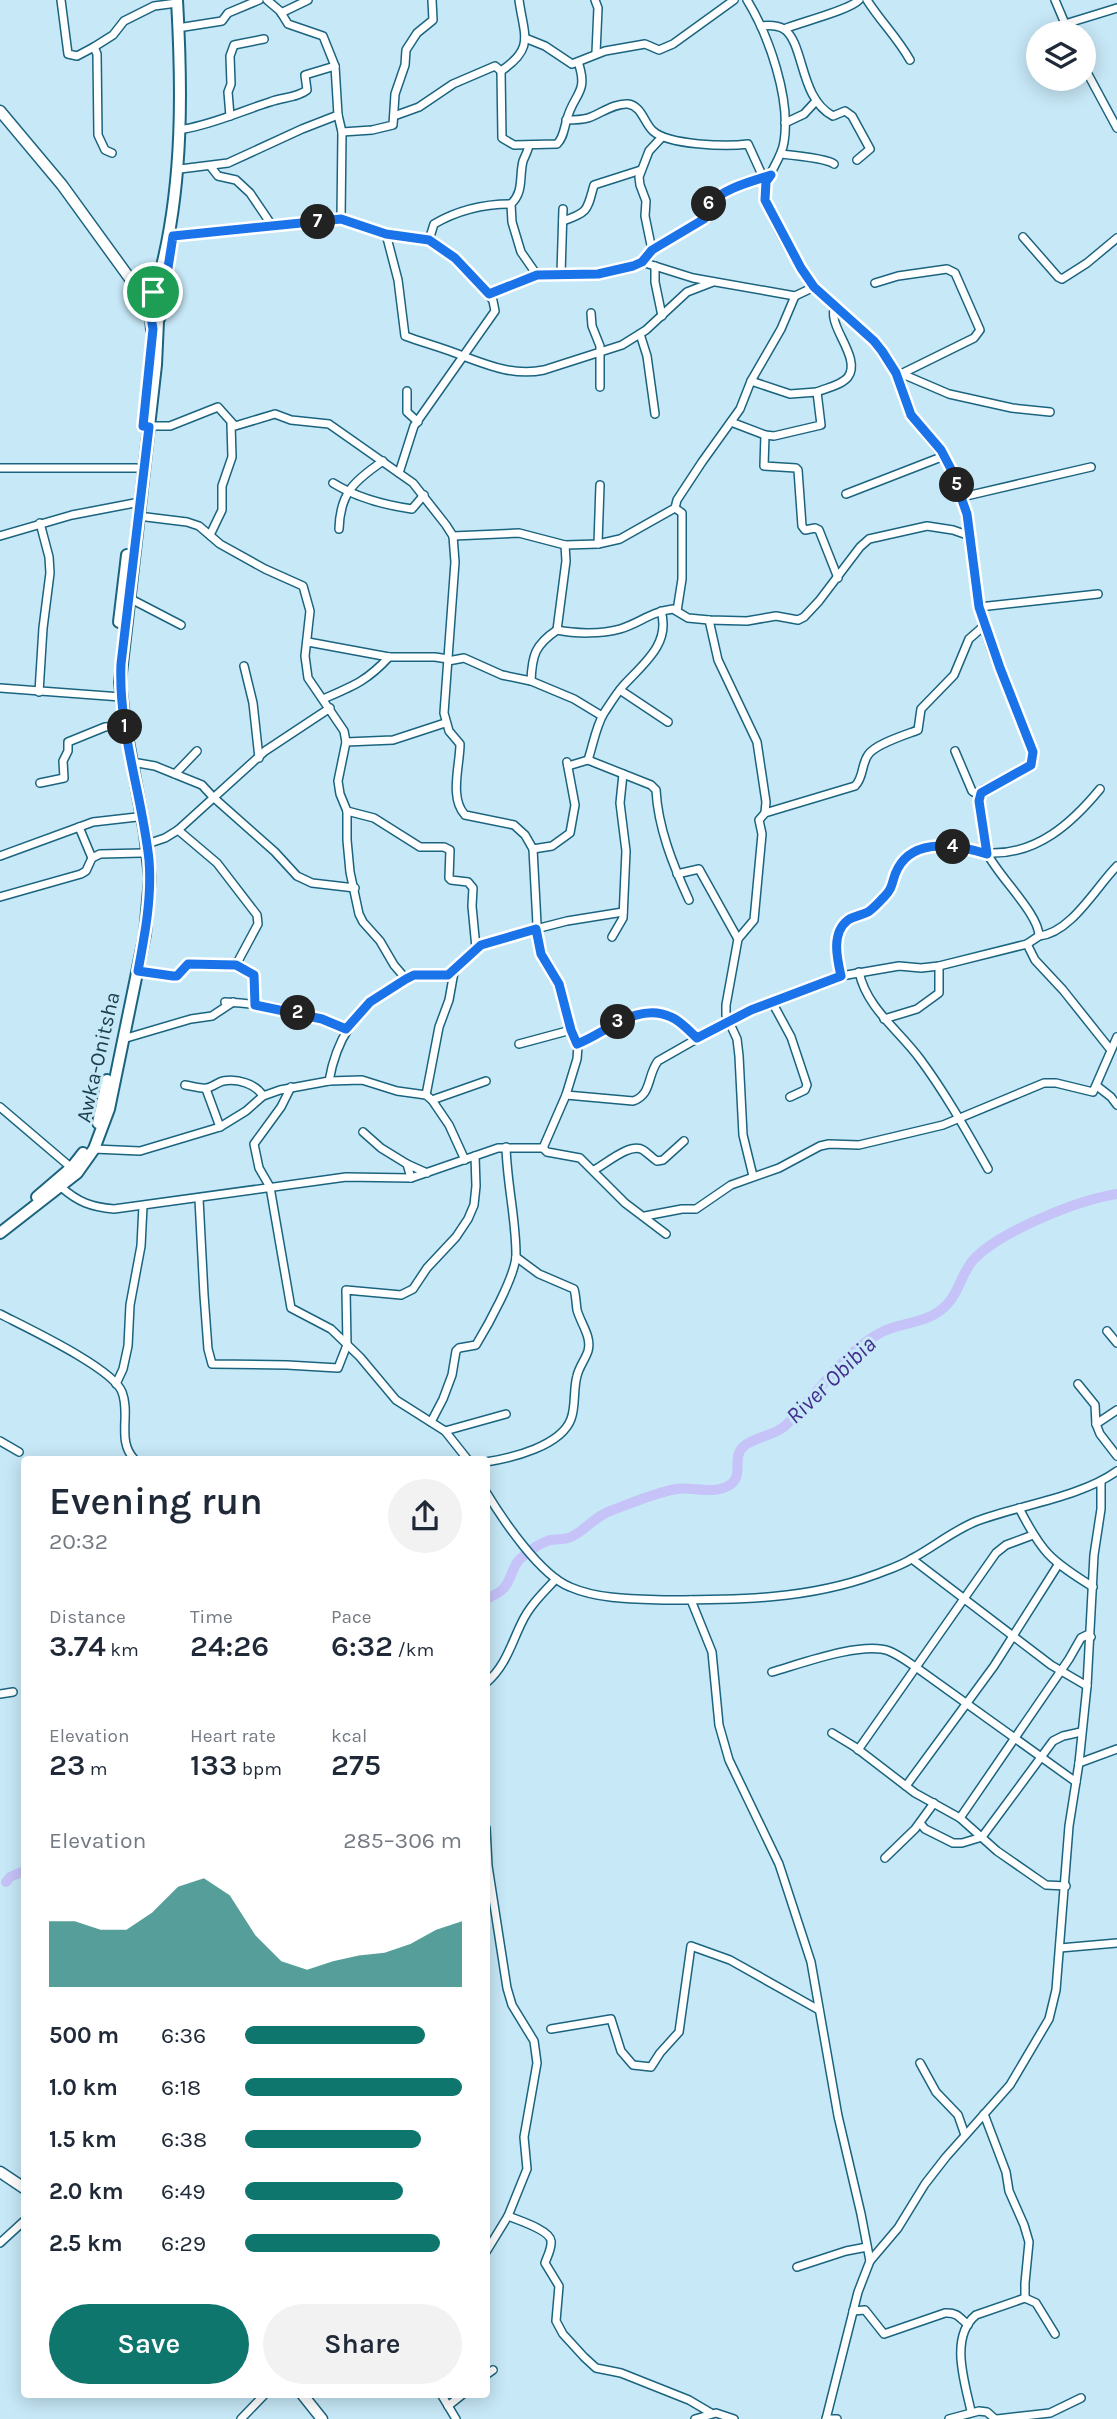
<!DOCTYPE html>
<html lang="en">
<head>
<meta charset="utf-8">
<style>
  :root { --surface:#fff; --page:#f2f2f3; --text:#1f2937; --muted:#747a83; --accent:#0f766e }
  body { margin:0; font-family:Karla,sans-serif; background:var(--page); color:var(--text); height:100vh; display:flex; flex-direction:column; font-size:26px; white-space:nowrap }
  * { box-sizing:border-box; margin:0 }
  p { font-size:23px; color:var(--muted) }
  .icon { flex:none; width:38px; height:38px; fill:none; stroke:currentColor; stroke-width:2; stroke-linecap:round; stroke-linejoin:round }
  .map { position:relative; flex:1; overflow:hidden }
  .side { position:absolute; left:21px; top:1456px; width:469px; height:942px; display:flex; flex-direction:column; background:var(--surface); border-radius:7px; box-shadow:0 4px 18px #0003 }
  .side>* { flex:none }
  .tools { position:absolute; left:1026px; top:21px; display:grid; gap:14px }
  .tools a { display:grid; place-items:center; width:70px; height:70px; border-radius:50%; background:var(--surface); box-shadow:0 4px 18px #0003; font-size:35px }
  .pin { position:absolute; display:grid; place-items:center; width:60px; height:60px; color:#fff; margin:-30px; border:4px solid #fff; border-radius:50%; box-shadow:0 2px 7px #0007 }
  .km { position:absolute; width:35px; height:35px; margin:-18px; border-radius:50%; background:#222; color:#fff; font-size:19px; line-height:35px; text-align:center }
  .round { display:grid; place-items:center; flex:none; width:74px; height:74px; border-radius:37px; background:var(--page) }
  .headline { display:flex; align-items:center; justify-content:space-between; height:119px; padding:0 28px }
  h1 { font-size:38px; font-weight:600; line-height:52px }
  .stats { display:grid; grid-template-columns:repeat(3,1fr); gap:10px; height:119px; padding:7px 28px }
  .stats div { display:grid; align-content:center }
  .stats b { font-size:30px; font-weight:600 }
  .stats small { font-size:19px; font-weight:400 }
  .stats p { font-size:19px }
  .chart { height:196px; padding:14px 28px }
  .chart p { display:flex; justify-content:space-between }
  .chart svg { width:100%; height:126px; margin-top:7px; fill:var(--accent); opacity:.7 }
  .button { display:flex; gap:14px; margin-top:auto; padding:14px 28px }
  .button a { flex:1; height:80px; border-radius:42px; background:var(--accent); color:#fff; font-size:28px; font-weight:600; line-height:80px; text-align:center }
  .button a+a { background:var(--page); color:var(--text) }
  ul { padding:0 28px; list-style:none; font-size:23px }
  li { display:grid; grid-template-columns:112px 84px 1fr; align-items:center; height:52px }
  li i { height:18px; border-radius:9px; background:var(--accent) }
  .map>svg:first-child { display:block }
</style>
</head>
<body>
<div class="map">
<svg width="1117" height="2419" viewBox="0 0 1117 2419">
  <rect width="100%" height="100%" fill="#c7e8f7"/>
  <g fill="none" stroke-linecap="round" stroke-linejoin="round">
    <g stroke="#c5c3f7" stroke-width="10">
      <path d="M 486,1599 C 492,1596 500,1593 504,1588 C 511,1580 512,1568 519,1560 C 527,1552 540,1543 550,1540 C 557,1539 564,1540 571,1537 C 586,1530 594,1517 610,1511 C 629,1504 657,1492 676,1489 C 692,1486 712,1495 728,1486 C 746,1476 730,1458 744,1446 C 756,1436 775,1436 786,1425 C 815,1397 844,1352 880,1333 C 897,1323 919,1324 935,1314 C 960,1299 958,1277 974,1259 C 1001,1231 1078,1200 1117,1194"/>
      <polyline points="6,1882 10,1877 24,1871"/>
    </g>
    <g stroke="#1b647f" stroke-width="10">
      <g id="street">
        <polyline points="61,0 68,54 77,56 94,47 97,54 98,135 105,150 112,153"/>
        <polyline points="267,0 280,11 288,24 323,36 335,66 338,115 342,132 341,219"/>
        <polyline points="595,0 598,8 596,53"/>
        <path d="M 867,0 C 881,22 897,37 910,60"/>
        <polyline points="1055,0 1069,33"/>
        <polyline points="281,13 308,0"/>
        <polyline points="1065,24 1117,8"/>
        <path d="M 761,26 C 769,25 777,25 784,29 C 805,44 799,98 833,116 L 845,111 L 852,116 L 870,149 L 857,160"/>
        <polyline points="184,27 222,21 228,13 259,0"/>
        <path d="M 784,29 C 801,22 850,10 859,0"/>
        <polyline points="525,38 545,46 572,64 605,51 645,44 659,50 673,44 734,0"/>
        <polyline points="94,47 113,35 124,21 154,6 177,3"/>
        <polyline points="1083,65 1117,128"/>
        <path d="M 501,71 L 502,138 L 514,145 L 557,144 C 564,137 564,128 567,119 C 574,93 589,93 578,62"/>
        <path d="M 501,71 C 535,48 524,36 519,0"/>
        <polyline points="230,116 228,92 231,84 230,56 234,45 264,39"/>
        <polyline points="394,116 419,107 453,84 495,66 501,71"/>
        <path d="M 566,120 C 573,120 581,120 588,118 C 600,114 614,103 628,104 C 642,106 644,123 653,131 C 668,145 727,147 748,144 L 763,177"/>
        <polyline points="785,123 804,114 816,101"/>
        <path d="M 184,129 C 214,124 241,111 270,102 C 283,97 297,98 307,90 L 305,75 L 335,66"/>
        <polyline points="342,132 372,130 393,125 395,94 405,65 406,50 417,33 433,20 432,0"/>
        <path d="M 529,145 C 528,151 525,156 523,161 C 519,177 524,192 511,204 L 512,222 L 521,252 L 537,275"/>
        <path d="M 781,154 C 791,155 828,159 834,164"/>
        <polyline points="211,167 218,176 236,180 250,193 273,227"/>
        <polyline points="180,169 228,163 302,129 338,115"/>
        <path d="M 563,221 C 589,212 587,210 594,185 L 641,170"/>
        <path d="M 386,234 L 398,280 L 405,336 C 424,343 444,348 463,356 C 490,366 514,376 544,370 L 622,345 L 646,330 L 687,292 L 713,282"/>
        <polyline points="173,236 341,219 357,223 386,234 429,240 443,249 482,285 493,301 495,311 414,426 399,473"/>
        <polyline points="1023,237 1058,277 1062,279 1087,263 1117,238"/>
        <path d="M 429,240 L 434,224 C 458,210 484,204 511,204"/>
        <polyline points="652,250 645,216 646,201 640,185 639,177 649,151 662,137"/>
        <polyline points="642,262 693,278 795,296 814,287"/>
        <polyline points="655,266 655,282 662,316"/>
        <polyline points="561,274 563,209"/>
        <polyline points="875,283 898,276 947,269 955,273 980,330 974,338 903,373"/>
        <path d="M 489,294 L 537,275 L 598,274 L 633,266 L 642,262 L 652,250 L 704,219 C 705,215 705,211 707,208 C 714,192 753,181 769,175"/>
        <polyline points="591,313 592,326 600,346 600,387"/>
        <polyline points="640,334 647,356 655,414"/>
        <polyline points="900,373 949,394 1012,408 1050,412"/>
        <polyline points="407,391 407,412 418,422"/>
        <path d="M 817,392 C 826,388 842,385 848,377 C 860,361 836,334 834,318 C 833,315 834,308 834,306"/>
        <polyline points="731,422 765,435 774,436 821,425 817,392 790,394 751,381"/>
        <path d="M 143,426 L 170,426 L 218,407 L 235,426 L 275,414 L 291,420 L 329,424 L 413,483 L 446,525 L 453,536 L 455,562 L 444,713 L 449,731 L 460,744 C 460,765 449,798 465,815 L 514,825 L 525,835 L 533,849 L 538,943 L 546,965 L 559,984 L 571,1030 L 578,1046 L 577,1059 L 566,1095 L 543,1148"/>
        <polyline points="765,435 764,466 796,468 798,470 802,526 805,530 815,528 819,530 838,578"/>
        <polyline points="0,468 136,468"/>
        <path d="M 333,483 C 357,498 384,505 412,509 L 424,495"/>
        <polyline points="846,494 944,456"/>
        <polyline points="962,497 1091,467"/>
        <polyline points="675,508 682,513 682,579 677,611"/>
        <polyline points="138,516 187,522 199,526 220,544 265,569 303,586 310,611 305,656 308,678 344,731 346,742 338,781 340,794 347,811 347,840 350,872 359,914 363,922 380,941 394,965 406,979"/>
        <path d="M 339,529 C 340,493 354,481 383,461"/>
        <polyline points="210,535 222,510 222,486 232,457 231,424"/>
        <polyline points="0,536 72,515 140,502"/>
        <polyline points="453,536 519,533 565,545 598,544 620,539 675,508 677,500 702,462 740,409 751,381 781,329 795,296"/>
        <polyline points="598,544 600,485"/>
        <polyline points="129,598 181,625"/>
        <polyline points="979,607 1098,594"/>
        <polyline points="709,620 718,660 757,742 766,802 765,813"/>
        <polyline points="557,630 566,561 565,545"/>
        <polyline points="308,642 389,657 435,657 448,659"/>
        <polyline points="448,661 464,658 502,675 531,681 574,699 602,716"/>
        <polyline points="244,666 253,703 259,758"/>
        <path d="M 531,681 C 532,655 535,645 557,630 C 576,634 602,634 620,629 C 640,623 650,612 673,609 L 688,618 L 709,620 L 747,621 L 776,616 L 798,620 L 804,617 L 819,601 L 860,547 L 869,539 L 927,526 L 953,530 L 970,536"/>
        <polyline points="0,688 121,697"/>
        <polyline points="620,690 668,722"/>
        <polyline points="39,692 43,628 50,573 49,557 40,523"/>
        <path d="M 323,699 C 353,686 367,681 389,657"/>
        <polyline points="346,742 393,740 445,723"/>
        <polyline points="955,751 972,791 980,796"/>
        <path d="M 588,760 C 593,745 596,726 604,713 C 610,704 616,694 623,686 C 643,664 671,644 661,611"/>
        <polyline points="132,762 155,766 202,785 213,797 275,852 297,876 312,883 355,888"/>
        <path d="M 568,766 L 588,760 L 651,785 L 656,790 C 658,828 673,865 689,900"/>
        <polyline points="175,774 197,751"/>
        <polyline points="40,783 64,778 63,761 68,751 68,742 105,727 119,726"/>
        <polyline points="347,811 374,818 420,847 444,847 450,850 449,878 451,880 468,882 473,888 472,906 476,948"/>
        <polyline points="79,827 92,858"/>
        <polyline points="178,830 217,863 257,915 258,924 236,965"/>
        <polyline points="147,844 165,838 178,830 265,751 330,708"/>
        <polyline points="533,849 552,846 570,833 575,805 567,762"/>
        <polyline points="0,856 93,822 137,817"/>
        <polyline points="677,874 699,869 738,939"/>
        <polyline points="0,897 81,874 86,871 92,858 100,854 142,853"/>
        <path d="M 1039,936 C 1071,933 1096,887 1117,866"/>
        <polyline points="612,937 623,918 626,851 620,803 623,774"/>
        <polyline points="1027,944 1035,960 1063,990 1110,1049"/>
        <polyline points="138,971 173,976 177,976 189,964 199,963 236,965 254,976 255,1005"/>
        <path d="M 859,972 C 867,1009 900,1031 920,1059 C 946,1094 967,1132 988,1169"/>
        <path d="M 841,976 C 837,959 833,946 842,929 C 847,918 857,918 867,912 C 875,908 886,898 891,890 C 895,885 894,877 897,870 C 901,862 912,852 920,849 C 944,841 966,853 989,853 C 1037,855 1072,823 1100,789"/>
        <path d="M 225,1002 C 266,1004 308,1012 346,1029"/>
        <polyline points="772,1002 791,1037 807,1085 805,1090 790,1097"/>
        <polyline points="884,1019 917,1009 939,993 939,966"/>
        <polyline points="123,1039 191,1019 212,1016 233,1002"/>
        <polyline points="519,1044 571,1030"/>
        <path d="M 577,1044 C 606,1033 638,1001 671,1017 C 681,1021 689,1031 697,1038"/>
        <path d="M 329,1081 C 336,1040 355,1010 391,988 C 398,984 407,976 415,976 C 427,975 437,978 448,975 L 473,950 L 497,939 L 567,921 L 623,912"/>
        <path d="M 185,1085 C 192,1086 201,1089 207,1088 C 213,1087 218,1082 223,1081 C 237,1078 256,1084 263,1096"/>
        <polyline points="1097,1086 1111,1097 1117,1105"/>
        <polyline points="291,1087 281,1107 254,1144 259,1168 270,1187 291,1308 331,1329 360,1357 396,1400 445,1431 468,1460"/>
        <polyline points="206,1089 220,1127"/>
        <polyline points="426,1095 439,1027 449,1000 454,972"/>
        <path d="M 566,1095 L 633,1101 C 652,1095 647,1075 658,1061 L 730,1020 L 841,976 L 899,966 L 921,968 L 939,966 L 1027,944 L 1039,936 C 1039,914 998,876 987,853 C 982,844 982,831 981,821 C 980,809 977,799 984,789 L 1021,772 L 1031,765 L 1033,752 C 1014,705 991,657 979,608 C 968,560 972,513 951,468 C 941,448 923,436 913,417 C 898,390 897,366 875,342 C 857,322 834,308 816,288 C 797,267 779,232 767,206 C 757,183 781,164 784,142 C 791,99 769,36 747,0"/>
        <polyline points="432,1100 486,1081"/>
        <polyline points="0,1107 74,1170"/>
        <polyline points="363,1132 381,1148 407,1164 411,1178"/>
        <polyline points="94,1149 140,1151 220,1127 246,1111 263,1096 280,1090 329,1081 362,1080 397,1091 426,1095 432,1100 449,1125 465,1160"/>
        <polyline points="407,1164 427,1173"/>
        <path d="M 594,1170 C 606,1164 630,1142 643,1150 C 648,1153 652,1158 657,1161 L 663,1160 L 684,1141"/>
        <path d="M 753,1176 L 743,1135 L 739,1056 L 737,1039 L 726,1015 L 726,1005 L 738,939 L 754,920 L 762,834 L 759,820 L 765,813 L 855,786 C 864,777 861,765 868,755 C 875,744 905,735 918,730 L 921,709 L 954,675 L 969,639 L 985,625"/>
        <path d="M 61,1187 C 78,1202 91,1207 114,1209 L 346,1177 L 411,1178 L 498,1148 L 543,1148 L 547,1152 L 580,1158 L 625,1203 L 666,1234"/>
        <polyline points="199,1199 204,1295 208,1349 212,1364 287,1365 338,1368 347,1345 346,1290 401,1295 413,1289 427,1268 456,1237 468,1219 474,1205 476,1186 475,1156"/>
        <polyline points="645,1216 682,1209 696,1209 731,1185 779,1168 820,1146 829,1144 859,1145 943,1125 1044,1083 1056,1083 1093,1092 1117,1037"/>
        <path d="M 0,1314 C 25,1327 113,1368 122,1392 C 131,1415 116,1441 135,1460"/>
        <polyline points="1107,1331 1117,1343"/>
        <polyline points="116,1384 123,1369 128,1346 130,1305 141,1246 143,1206"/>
        <polyline points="1078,1384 1095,1405 1096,1424"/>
        <polyline points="1117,1410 1096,1424 1100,1434 1117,1456"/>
        <path d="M 431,1422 L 443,1399 L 452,1375 L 456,1351 L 459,1348 L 476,1345 C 487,1327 516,1275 516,1255 C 516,1219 507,1184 506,1147"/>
        <polyline points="445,1431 506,1414"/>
        <polyline points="0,1441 19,1452"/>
        <path d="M 486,1462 C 512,1458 561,1446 571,1419 C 576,1406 573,1390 577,1376 C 579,1367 585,1360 588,1351 C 592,1337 581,1324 577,1310 C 576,1303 576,1296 574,1289 L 539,1274 L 516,1257"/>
        <path d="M 486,1492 C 503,1520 540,1575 570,1587 C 600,1600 637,1599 669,1600 C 738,1600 809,1599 874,1575 C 887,1570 901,1566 913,1558 C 935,1546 954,1530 977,1521 C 1020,1505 1081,1497 1117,1471"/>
        <path d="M 1019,1508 C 1042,1553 1050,1560 1093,1587"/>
        <polyline points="912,1559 1051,1665 1087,1686"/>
        <polyline points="691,1600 712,1652 719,1725 729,1760 779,1864 811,1962 838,2116 861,2214 870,2261 858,2292 826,2419"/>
        <path d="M 772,1672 C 800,1664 862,1641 889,1651 C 899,1655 908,1662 917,1668 L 1076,1782"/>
        <path d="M 486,1683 C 506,1666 511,1644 522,1622 C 530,1605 544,1592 556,1579"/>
        <polyline points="0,1694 13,1692"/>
        <polyline points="832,1733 855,1747 915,1793 960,1818 997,1851 1046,1885 1066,1886"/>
        <polyline points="858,1750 996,1553 1006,1545 1033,1535"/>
        <polyline points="1079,1763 1117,1749"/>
        <polyline points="906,1786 994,1666 1058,1565"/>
        <polyline points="960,1818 1069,1659 1081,1638 1087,1635 1091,1637"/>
        <polyline points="920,1823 925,1829 953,1843 962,1843 982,1837 1053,1741 1063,1736 1081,1732"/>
        <polyline points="486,1828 488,1866 507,1988 512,2005 534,2041 537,2063 524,2137 527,2169 508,2216 486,2252"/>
        <polyline points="885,1858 915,1829 934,1803"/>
        <polyline points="1060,1948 1117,1943"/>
        <polyline points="551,2029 611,2019 621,2051 633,2065 651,2067 660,2053 679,2032 691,1946 730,1960 819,2010"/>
        <polyline points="920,2063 936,2092 958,2115 965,2135"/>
        <polyline points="984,2114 1006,2172 1009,2191 1024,2225 1029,2242 1025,2283 1025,2298"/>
        <path d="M 508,2216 C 518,2220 550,2230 551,2241 C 552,2248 547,2257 545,2263 L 559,2286 L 556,2321 L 563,2334 L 584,2357 L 596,2368 L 621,2373 L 689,2400 L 711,2413"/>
        <polyline points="0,2243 24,2221"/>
        <polyline points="870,2261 898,2228 925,2184 946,2157 1010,2085 1049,2019 1056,1990 1069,1826 1079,1763 1087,1686 1094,1555 1101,1509 1101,1481"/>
        <polyline points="797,2267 846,2251 867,2247"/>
        <path d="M 853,2311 L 865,2310 L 884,2334 L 945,2313 C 957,2312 960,2318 968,2325"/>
        <polyline points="486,2375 493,2370"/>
        <polyline points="441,2394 456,2419"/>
        <polyline points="448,2406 463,2394"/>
        <path d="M 971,2411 C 965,2383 949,2337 976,2315 L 1025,2298 L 1036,2303 L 1055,2334"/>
        <polyline points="241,2419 265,2394"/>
        <polyline points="695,2419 716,2413 734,2419"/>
        <polyline points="826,2419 837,2419"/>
        <polyline points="949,2419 979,2411 987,2412 995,2419"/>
        <polyline points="997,2419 1050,2413 1081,2398"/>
      </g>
    </g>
    <g stroke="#1b647f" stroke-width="13">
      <g id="secondary">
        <polyline points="0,111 62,185 136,287 149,297"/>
        <polyline points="0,2172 24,2188"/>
        <polyline points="302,2394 322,2419"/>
      </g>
    </g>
    <g stroke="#1b647f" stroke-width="14">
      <g id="primary">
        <path d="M 153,292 L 159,291 L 165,296 L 165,304 L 161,308 L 153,308 L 148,300 C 149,297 152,294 154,291 C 158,285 160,274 162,266 C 183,180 182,88 177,0"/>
        <polyline points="150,305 152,330"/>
        <polyline points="119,622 127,555"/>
        <polyline points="98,1123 107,1080"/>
        <polyline points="37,1197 72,1167 83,1153"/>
        <polyline points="0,1233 77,1173 94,1149 109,1109 145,934 150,878 145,833 125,725 120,682 156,365 158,321 164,306"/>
      </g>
    </g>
    <use href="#street" stroke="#fff" stroke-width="7"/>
    <use href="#secondary" stroke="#fff" stroke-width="10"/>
    <use href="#primary" stroke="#fff" stroke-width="10"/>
  </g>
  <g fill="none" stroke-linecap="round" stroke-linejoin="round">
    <g stroke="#fff" stroke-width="14">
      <path id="route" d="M 771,175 L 766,182 L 765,200 L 801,268 L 814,287 L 874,341 L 882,351 L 896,373 L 911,415 L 941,450 L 951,469 L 967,514 L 979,607 L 1000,668 L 1033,752 L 1031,765 L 981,793 L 979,801 L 987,854 C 959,845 915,837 898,868 C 891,880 895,886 884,897 C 879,902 874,908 868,912 C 862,915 854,916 848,920 C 831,933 837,958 841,976 L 751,1010 L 697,1038 C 689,1031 681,1021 671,1017 C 638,1001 606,1033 577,1044 L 571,1030 L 559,984 L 541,954 L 536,929 L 481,945 L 448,975 L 414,975 L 406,979 L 370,1002 L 346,1029 L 322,1019 L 255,1005 L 254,975 L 236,965 L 188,964 L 177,976 L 173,976 L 138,971 C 145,934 152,897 149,860 C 142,794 118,730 121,664 L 149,427 L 143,426 L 153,329 L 148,300 L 153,292 L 164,293 L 173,236 L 341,219 L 386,234 L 429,240 L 455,258 L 489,294 L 537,275 L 598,274 L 633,266 L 642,262 L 652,250 L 704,219 C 706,213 706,208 710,204 C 721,189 753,181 771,175 Z"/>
    </g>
    <use href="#route" stroke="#1a73e8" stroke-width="9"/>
  </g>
  <g text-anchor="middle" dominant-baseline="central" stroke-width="6" stroke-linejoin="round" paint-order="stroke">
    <g font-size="21" fill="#193f4e" stroke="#c7e8f7">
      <text transform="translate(98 1057) rotate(-77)">Awka-Onitsha</text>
    </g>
    <g font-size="23" font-style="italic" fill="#422d8e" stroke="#c7e8f7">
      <text transform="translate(831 1380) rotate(-44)">River Obibia</text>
    </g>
  </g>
</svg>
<div class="tools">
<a><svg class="icon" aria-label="layers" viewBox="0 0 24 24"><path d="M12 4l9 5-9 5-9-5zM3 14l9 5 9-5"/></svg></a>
</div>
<div class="pin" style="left:153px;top:292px;background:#1e9e55"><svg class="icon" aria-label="arrive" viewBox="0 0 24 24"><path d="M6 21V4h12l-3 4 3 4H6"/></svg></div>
<b class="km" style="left:125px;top:727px">1</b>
<b class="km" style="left:298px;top:1013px">2</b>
<b class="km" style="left:618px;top:1022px">3</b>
<b class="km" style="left:953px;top:847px">4</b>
<b class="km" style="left:957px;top:485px">5</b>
<b class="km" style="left:709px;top:204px">6</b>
<b class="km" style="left:318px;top:222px">7</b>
<section class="side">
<div class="headline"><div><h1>Evening run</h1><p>20:32</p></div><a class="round"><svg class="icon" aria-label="share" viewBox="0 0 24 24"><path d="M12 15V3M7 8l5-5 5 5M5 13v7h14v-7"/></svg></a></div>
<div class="stats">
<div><p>Distance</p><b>3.74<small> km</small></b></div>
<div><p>Time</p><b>24:26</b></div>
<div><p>Pace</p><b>6:32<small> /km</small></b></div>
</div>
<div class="stats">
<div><p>Elevation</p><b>23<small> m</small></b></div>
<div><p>Heart rate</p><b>133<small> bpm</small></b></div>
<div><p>kcal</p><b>275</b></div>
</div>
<div class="chart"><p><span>Elevation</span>285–306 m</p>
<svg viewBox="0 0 160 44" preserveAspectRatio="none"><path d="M0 44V21L10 21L20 24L30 24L40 18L50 9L60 6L70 12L80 26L90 35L100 38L110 35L120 33L130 32L140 29L150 24L160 21V44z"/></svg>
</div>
<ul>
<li><b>500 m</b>6:36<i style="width:83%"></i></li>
<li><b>1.0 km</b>6:18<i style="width:100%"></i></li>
<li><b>1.5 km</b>6:38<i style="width:81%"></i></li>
<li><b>2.0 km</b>6:49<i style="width:73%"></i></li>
<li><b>2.5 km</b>6:29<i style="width:90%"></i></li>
</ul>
<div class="button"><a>Save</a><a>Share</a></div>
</section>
</div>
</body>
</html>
